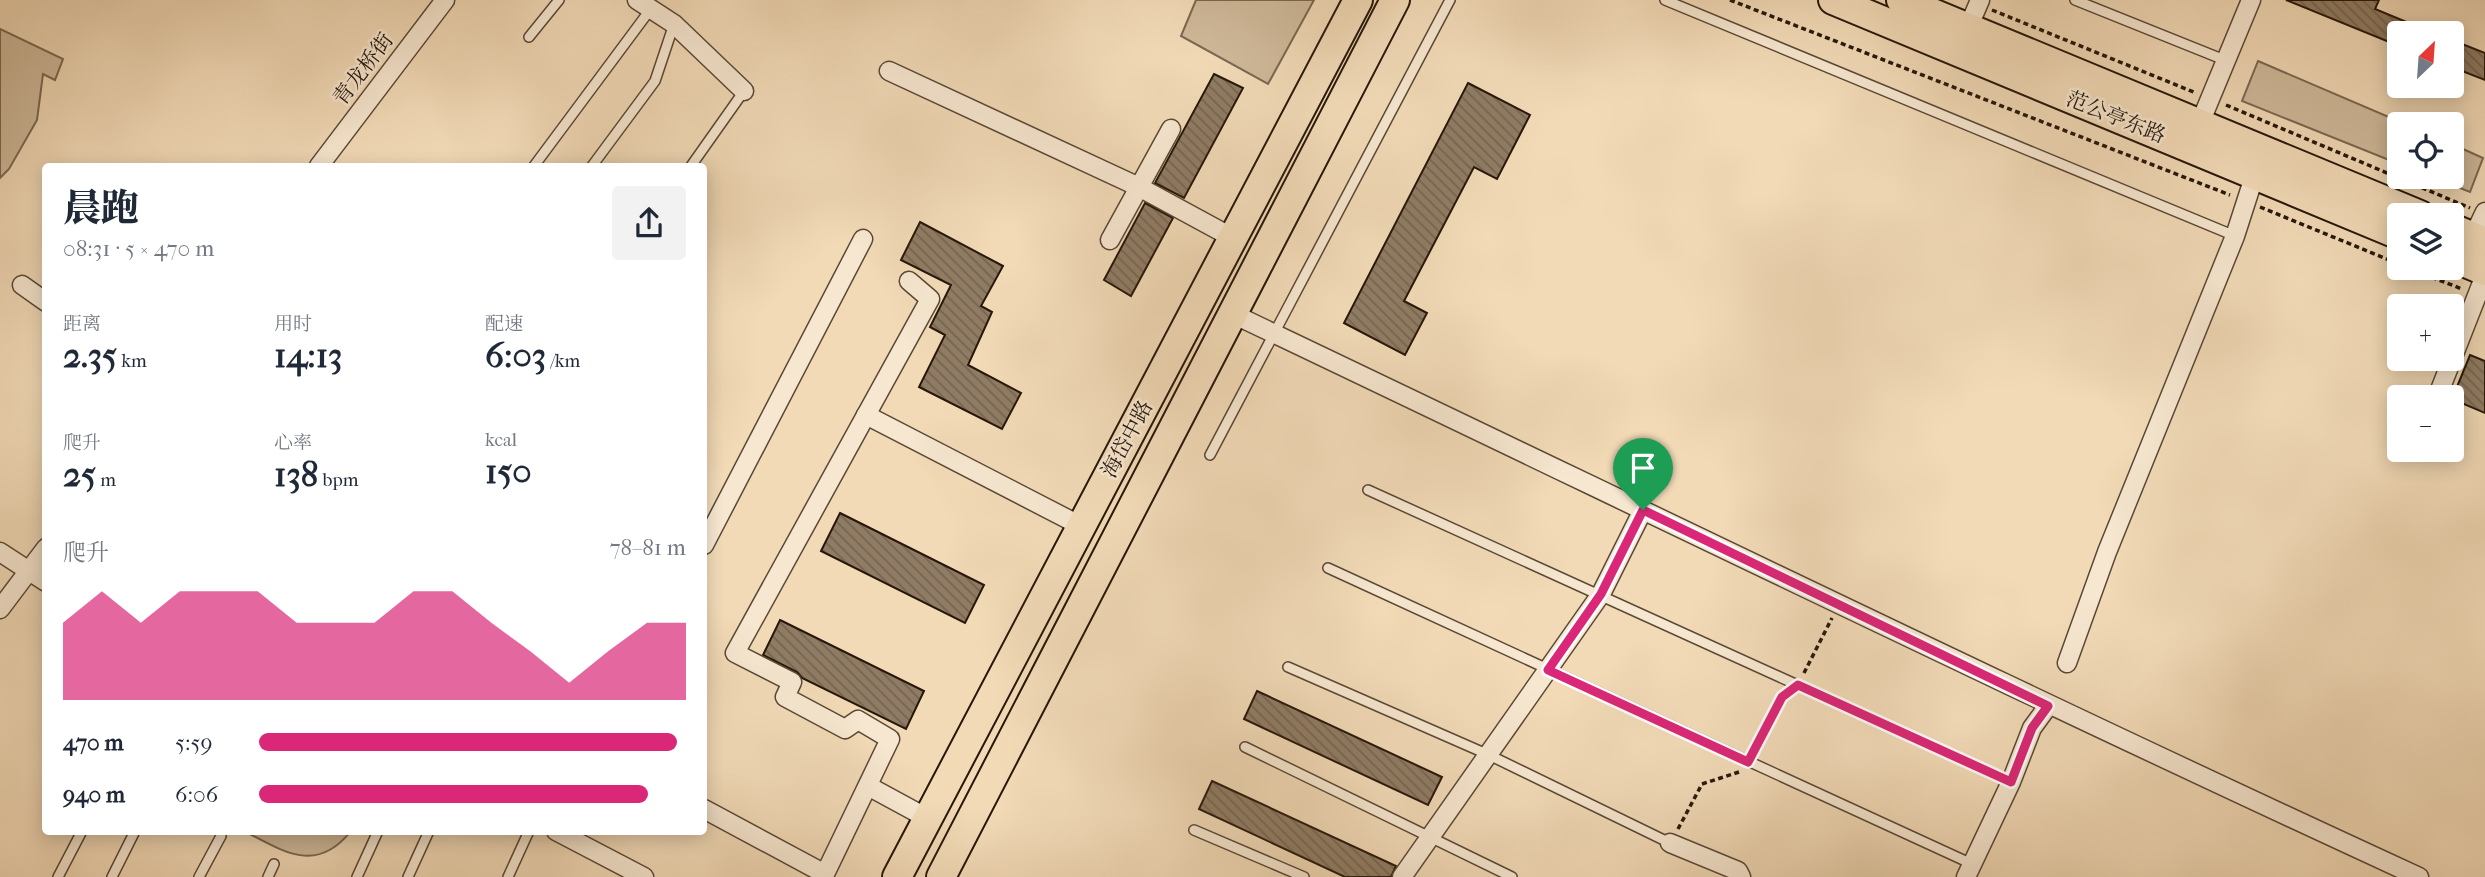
<!DOCTYPE html>
<html lang="zh">
<head>
<meta charset="utf-8">
<style>
  :root { --surface:#fff; --page:#f2f2f3; --text:#1f2937; --muted:#747a83; --accent:#db2777 }
  body { margin:0; font-family:"IM FELL French Canon","Noto Serif SC",serif; background:var(--page); color:var(--text); height:100vh; display:flex; flex-direction:column; font-size:26px; white-space:nowrap }
  * { box-sizing:border-box; margin:0 }
  p { font-size:23px; color:var(--muted) }
  .icon { flex:none; width:38px; height:38px; fill:none; stroke:currentColor; stroke-width:2; stroke-linecap:round; stroke-linejoin:round }
  .map { position:relative; flex:1; overflow:hidden }
  .sheet { position:absolute; left:42px; top:163px; width:665px; height:672px; display:flex; flex-direction:column; background:var(--surface); border-radius:7px; box-shadow:0 4px 18px #0003 }
  .sheet>* { flex:none }
  .needle { width:46px; rotate:25deg }
  .tools { position:absolute; left:2387px; top:21px; display:grid; gap:14px }
  .tools a { display:grid; place-items:center; width:77px; height:77px; border-radius:7px; background:var(--surface); box-shadow:0 4px 18px #0003; font-size:35px }
  .pin { position:absolute; display:grid; place-items:center; width:60px; height:60px; color:#fff; margin:-72px -30px; border-radius:50% 50% 50% 0; rotate:-45deg; box-shadow:0 0 7px #0007 }
  .pin .icon { rotate:45deg }
  .round { display:grid; place-items:center; flex:none; width:74px; height:74px; border-radius:7px; background:var(--page) }
  .head { display:flex; align-items:center; justify-content:space-between; height:119px; padding:0 21px }
  h1 { font-size:38px; font-weight:800; line-height:52px }
  .metrics { display:grid; grid-template-columns:repeat(3,1fr); gap:10px; height:119px; padding:7px 21px }
  .metrics div { display:grid; align-content:center }
  .metrics b { font-size:35px; font-weight:800 }
  .metrics small { font-size:19px; font-weight:400 }
  .metrics p { font-size:19px }
  .chart { height:196px; padding:14px 21px }
  .chart p { display:flex; justify-content:space-between }
  .chart svg { width:100%; height:126px; margin-top:7px; fill:var(--accent); opacity:.7 }
  ul { padding:0 21px; list-style:none; font-size:23px }
  li { display:grid; grid-template-columns:112px 84px 1fr; align-items:center; height:52px }
  li i { height:18px; border-radius:9px; background:var(--accent) }
  .map>svg:first-child { display:block }
</style>
</head>
<body>
<div class="map">
<svg width="2485" height="877" viewBox="0 0 2485 877">
  <defs>
    <pattern id="building-back-hatch" width="6" height="6" patternUnits="userSpaceOnUse" patternTransform="scale(1.75)"><rect width="6" height="6" fill="#907c64"/><path d="M-1 5l2 2M0 0l6 6M5-1l2 2" fill="none" stroke="#756551"/></pattern>
  </defs>
  <rect width="100%" height="100%" fill="#f2dab7"/>
  <filter id="stains"><feTurbulence type="fractalNoise" baseFrequency=".00286" numOctaves="4"/><feColorMatrix values="0 0 0 0 .2 0 0 0 0 .09 0 0 0 0 .02 0 0 0 .5 -.17"/></filter>
  <radialGradient id="worn" r=".72"><stop offset=".6" stop-color="#630" stop-opacity="0"/><stop offset="1" stop-color="#630" stop-opacity=".3"/></radialGradient>
  <g fill="#cfb99a" stroke="#7a6852" stroke-width="2">
    <polygon points="1196,0 1314,0 1268,84 1181,36"/>
    <polygon points="0,29 63,59 55,80 43,74 37,120 9,169 0,178"/>
    <polygon points="2258,61 2405,124 2399,124 2399,164 2242,101"/>
    <polygon points="2452,144 2483,158 2470,192 2432,177 2452,177"/>
    <path d="M 244,831 L 351,831 C 316,875 283,851 244,831 Z"/>
  </g>
  <g fill="url(#building-back-hatch)" stroke="#26170a" stroke-width="2">
    <polygon points="2286,0 2379,0 2375,9 2433,33 2399,33 2399,46"/>
    <polygon points="2452,40 2485,53 2485,80 2452,67"/>
    <polygon points="1214,74 1243,88 1184,198 1155,183"/>
    <polygon points="1468,83 1530,115 1497,179 1474,167 1404,301 1427,313 1405,355 1344,323"/>
    <polygon points="1145,203 1173,218 1131,296 1104,280"/>
    <polygon points="920,222 1003,266 981,306 992,312 968,365 1021,393 1002,429 919,387 945,335 930,327 951,285 901,260"/>
    <polygon points="2470,355 2485,361 2485,413 2452,399"/>
    <polygon points="840,513 984,585 965,623 821,551"/>
    <polygon points="780,620 924,691 906,729 802,678 797,672 763,655"/>
    <polygon points="1257,691 1442,777 1428,805 1244,719"/>
    <polygon points="1212,781 1396,866 1391,877 1345,877 1199,809"/>
  </g>
  <g fill="none" stroke-linecap="round" stroke-linejoin="round">
    <g stroke="#594835" stroke-width="12">
      <g id="lane">
        <polyline points="1665,0 2235,236"/>
        <polyline points="2075,0 2227,61"/>
        <polyline points="529,37 559,0"/>
        <polyline points="534,166 650,10"/>
        <polyline points="592,166 655,81 674,24"/>
        <polyline points="691,166 744,91"/>
        <polyline points="1210,455 1450,0"/>
        <polyline points="1368,490 2011,782"/>
        <polyline points="1328,568 1972,864"/>
        <polyline points="1288,667 1489,755 1670,843"/>
        <polyline points="1245,747 1512,877"/>
        <polyline points="1194,830 1304,877"/>
        <polyline points="58,877 82,831"/>
        <polyline points="112,877 135,831"/>
        <polyline points="199,877 221,836"/>
        <polyline points="268,877 274,864"/>
        <polyline points="357,877 378,831"/>
        <polyline points="408,877 429,831"/>
        <polyline points="508,877 529,831"/>
      </g>
    </g>
    <g stroke="#594835" stroke-width="21">
      <g id="street">
        <polyline points="637,0 674,24 744,91"/>
        <polyline points="1968,28 1980,0"/>
        <polyline points="889,71 1139,187 1233,238"/>
        <polyline points="2200,123 2251,0"/>
        <polyline points="319,166 445,0"/>
        <polyline points="2473,237 2485,212"/>
        <polyline points="1110,240 1171,129"/>
        <polyline points="22,285 46,302"/>
        <path d="M 1233,314 C 1628,502 2021,694 2419,877"/>
        <polyline points="2438,395 2485,275"/>
        <polyline points="866,415 1081,526"/>
        <polyline points="704,545 863,239"/>
        <polyline points="0,552 46,582"/>
        <polyline points="0,609 46,548"/>
        <polyline points="2067,663 2107,552 2235,236 2255,174"/>
        <polyline points="868,786 927,818"/>
        <polyline points="704,809 825,874 890,739 858,720 845,729 785,697 792,682 735,653 930,299 909,281"/>
        <polyline points="556,831 644,877"/>
        <polyline points="1670,843 1738,871 1741,877"/>
        <polyline points="1402,877 1601,594 1643,510"/>
        <polyline points="1966,877 2011,782 2032,728 2048,706"/>
      </g>
    </g>
    <g stroke="#26170a" stroke-width="32">
      <g id="primary">
        <polyline points="1833,0 2399,235"/>
        <polyline points="1901,0 2420,215"/>
        <polyline points="2452,228 2485,242"/>
        <polyline points="2452,257 2485,271"/>
        <polyline points="897,877 1358,0"/>
        <polyline points="941,877 1395,0"/>
      </g>
    </g>
    <g stroke="#26170a" stroke-width="3.5" stroke-dasharray="5 3.5" stroke-linecap="butt">
      <polyline points="1730,0 2230,195"/>
      <polyline points="1992,10 2196,93"/>
      <polyline points="2226,105 2470,208"/>
      <polyline points="2260,207 2399,264"/>
      <polyline points="2408,268 2462,289"/>
      <polyline points="1804,673 1832,618"/>
      <polyline points="1754,752 1785,695"/>
      <polyline points="1678,829 1702,784 1739,772"/>
    </g>
    <use href="#lane" stroke="#f7e7d0" stroke-width="9"/>
    <use href="#street" stroke="#f7e7d0" stroke-width="18"/>
    <use href="#primary" stroke="#f2dab7" stroke-width="28"/>
  </g>
  <g fill="none" stroke-linecap="round" stroke-linejoin="round">
    <g stroke="#fff" stroke-width="14">
      <polygon id="route" points="1643,510 2048,706 2032,728 2011,782 1798,685 1782,697 1748,762 1548,670 1601,594"/>
    </g>
    <use href="#route" stroke="#db2777" stroke-width="9"/>
  </g>
  <g text-anchor="middle" dominant-baseline="central" stroke-width="5" stroke-linejoin="round" paint-order="stroke">
    <g font-size="21" fill="#26170a" stroke="#f7e7d0">
      <text transform="translate(363 69) rotate(-53)">青龙桥街</text>
      <text transform="translate(2116 117) rotate(22)">范公亭东路</text>
      <text transform="translate(1127 439) rotate(-62)">海岱中路</text>
    </g>
  </g>
  <rect width="100%" height="100%" filter="url(#stains)"/>
  <rect width="100%" height="100%" fill="url(#worn)"/>
</svg>
<div class="tools">
<a><svg class="needle" viewBox="-14 -14 28 28"><path d="M0-13l5 13h-10z" fill="#e53935"/><path d="M0 13l5-13h-10z" fill="#747a83"/></svg></a>
<a><svg class="icon" aria-label="locate" viewBox="0 0 24 24"><circle cx="12" cy="12" r="6"/><path d="M12 2v4M12 18v4M2 12h4M18 12h4"/></svg></a>
<a><svg class="icon" aria-label="layers" viewBox="0 0 24 24"><path d="M12 4l9 5-9 5-9-5zM3 14l9 5 9-5"/></svg></a>
<a>+</a>
<a>−</a>
</div>
<div class="pin" style="left:1643px;top:510px;background:#1e9e55"><svg class="icon" aria-label="arrive" viewBox="0 0 24 24"><path d="M6 21V4h12l-3 4 3 4H6"/></svg></div>
<section class="sheet">
<div class="head"><div><h1>晨跑</h1><p>08:31 · 5 × 470 m</p></div><a class="round"><svg class="icon" aria-label="share" viewBox="0 0 24 24"><path d="M12 15V3M7 8l5-5 5 5M5 13v7h14v-7"/></svg></a></div>
<div class="metrics">
<div><p>距离</p><b>2.35<small> km</small></b></div>
<div><p>用时</p><b>14:13</b></div>
<div><p>配速</p><b>6:03<small> /km</small></b></div>
</div>
<div class="metrics">
<div><p>爬升</p><b>25<small> m</small></b></div>
<div><p>心率</p><b>138<small> bpm</small></b></div>
<div><p>kcal</p><b>150</b></div>
</div>
<div class="chart"><p><span>爬升</span>78–81 m</p>
<svg viewBox="0 0 160 44" preserveAspectRatio="none"><path d="M0 44V17L10 6L20 17L30 6L40 6L50 6L60 17L70 17L80 17L90 6L100 6L110 17L120 27L130 38L140 27L150 17L160 17V44z"/></svg>
</div>
<ul>
<li><b>470 m</b>5:59<i style="width:98%"></i></li>
<li><b>940 m</b>6:06<i style="width:91%"></i></li>
</ul>
</section>
</div>
</body>
</html>
